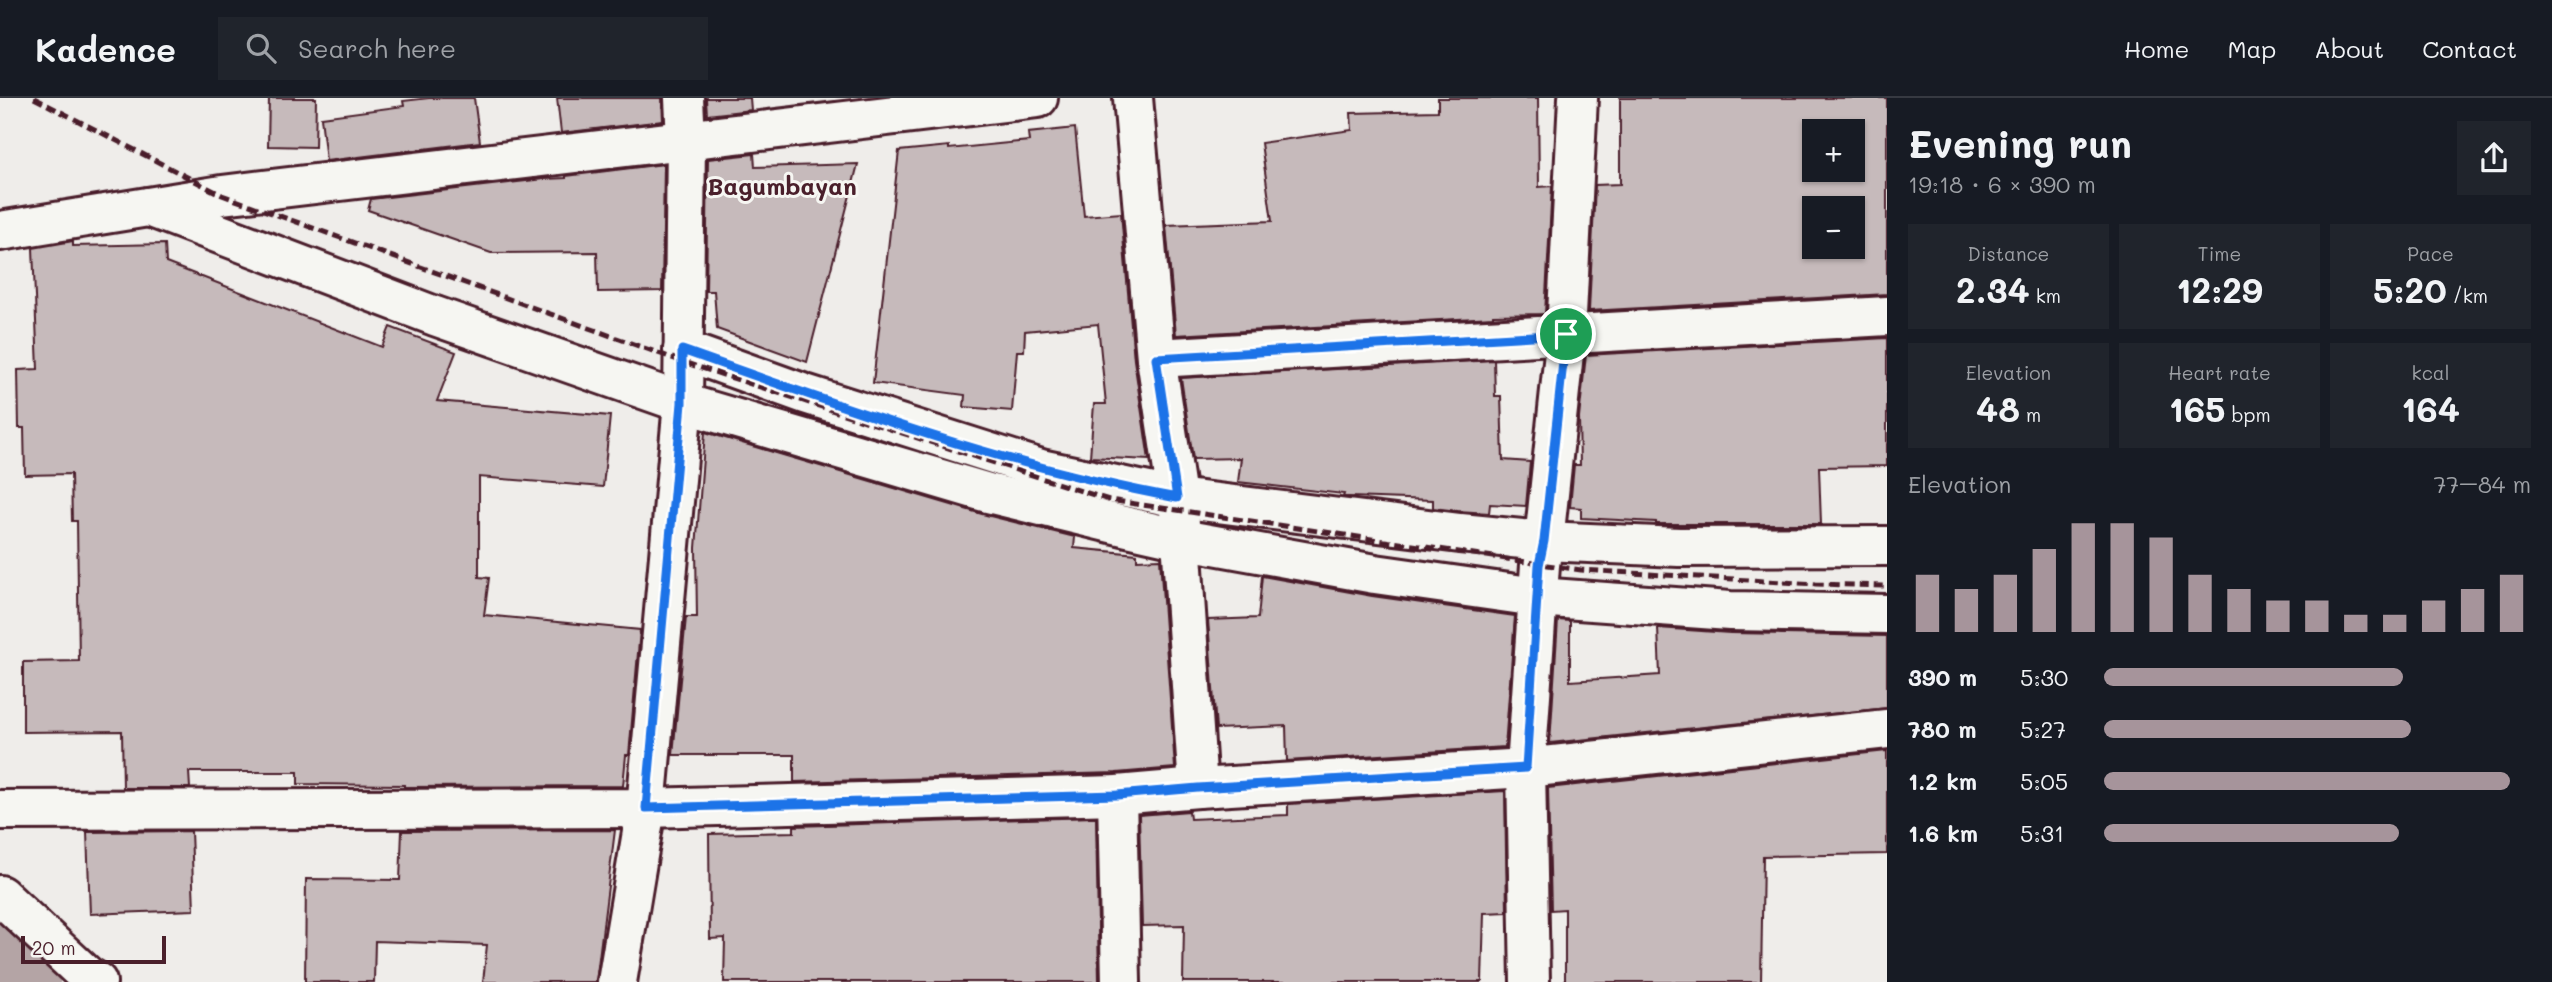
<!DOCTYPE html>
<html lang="en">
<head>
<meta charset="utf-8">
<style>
  :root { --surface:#171b24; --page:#20242c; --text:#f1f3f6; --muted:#9ea1a6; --line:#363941; --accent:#a6949b }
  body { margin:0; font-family:Mali,sans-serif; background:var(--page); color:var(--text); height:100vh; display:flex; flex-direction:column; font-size:26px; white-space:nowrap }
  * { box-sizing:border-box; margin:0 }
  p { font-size:23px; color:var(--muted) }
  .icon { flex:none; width:38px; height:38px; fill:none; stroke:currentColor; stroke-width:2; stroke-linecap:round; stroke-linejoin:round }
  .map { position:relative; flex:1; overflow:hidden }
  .details { display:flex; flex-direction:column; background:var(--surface); width:665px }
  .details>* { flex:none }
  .tools { position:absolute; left:1802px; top:21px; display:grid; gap:14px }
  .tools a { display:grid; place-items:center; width:63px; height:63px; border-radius:0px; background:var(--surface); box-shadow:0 2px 5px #0004; font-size:35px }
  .scale { position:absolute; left:21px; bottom:18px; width:145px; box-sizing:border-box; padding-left:7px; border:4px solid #4a1f2b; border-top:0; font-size:19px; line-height:24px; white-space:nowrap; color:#4a1f2b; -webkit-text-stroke:5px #f6f6f2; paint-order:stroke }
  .pin { position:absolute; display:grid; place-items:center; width:60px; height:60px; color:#fff; margin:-30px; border:4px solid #fff; border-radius:50%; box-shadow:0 2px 7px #0007 }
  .round { display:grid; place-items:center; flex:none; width:74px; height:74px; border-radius:0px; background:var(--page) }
  .overview { display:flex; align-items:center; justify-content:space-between; height:119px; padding:0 21px }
  h1 { font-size:38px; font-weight:800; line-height:52px }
  .metrics { display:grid; grid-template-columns:repeat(3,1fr); gap:10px; height:119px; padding:7px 21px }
  .metrics div { display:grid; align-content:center; border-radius:0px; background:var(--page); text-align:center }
  .metrics b { font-size:35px; font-weight:800 }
  .metrics small { font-size:19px; font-weight:400 }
  .metrics p { font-size:19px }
  .chart { height:196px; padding:14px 21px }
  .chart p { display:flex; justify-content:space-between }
  .chart svg { width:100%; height:126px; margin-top:7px; stroke:var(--accent); stroke-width:6 }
  ul { padding:0 21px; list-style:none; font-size:23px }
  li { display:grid; grid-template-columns:112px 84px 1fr; align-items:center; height:52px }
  li i { height:18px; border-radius:9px; background:var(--accent) }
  header { display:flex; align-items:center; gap:42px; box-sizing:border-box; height:98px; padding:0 35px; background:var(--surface); border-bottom:2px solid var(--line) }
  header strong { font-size:33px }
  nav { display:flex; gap:38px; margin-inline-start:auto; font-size:24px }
  .search { width:490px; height:63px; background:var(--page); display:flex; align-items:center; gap:18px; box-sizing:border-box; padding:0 24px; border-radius:0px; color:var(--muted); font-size:26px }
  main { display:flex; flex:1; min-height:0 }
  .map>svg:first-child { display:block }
</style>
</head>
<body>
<header>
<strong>Kadence</strong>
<div class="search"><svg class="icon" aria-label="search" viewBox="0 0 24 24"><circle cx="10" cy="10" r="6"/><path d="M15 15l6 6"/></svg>Search here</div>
<nav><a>Home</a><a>Map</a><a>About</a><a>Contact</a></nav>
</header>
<main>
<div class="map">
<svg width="1887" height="884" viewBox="0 0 1887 884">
  <rect width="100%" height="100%" fill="#efedea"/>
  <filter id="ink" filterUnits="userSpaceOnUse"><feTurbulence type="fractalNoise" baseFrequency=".0143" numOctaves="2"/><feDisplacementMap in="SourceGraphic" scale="14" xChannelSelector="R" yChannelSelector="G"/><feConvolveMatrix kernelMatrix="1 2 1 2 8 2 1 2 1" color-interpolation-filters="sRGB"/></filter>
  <g filter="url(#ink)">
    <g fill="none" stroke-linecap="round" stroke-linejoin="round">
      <polyline stroke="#b4a4a5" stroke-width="88" points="0,863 16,884"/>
    </g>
    <g fill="#c6babb" stroke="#4a1f2b" stroke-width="2" fill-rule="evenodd">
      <polygon points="269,0 316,0 315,49 268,48"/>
      <polygon points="429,0 474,0 480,44 326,63 321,19 404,8 403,3"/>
      <polygon points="557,0 662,0 663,23 561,35"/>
      <polygon points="706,0 750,0 751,12 707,17"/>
      <polygon points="1438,0 1538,0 1539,89 1552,88 1545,216 1493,217 1493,219 1176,237 1166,127 1272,123 1261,45 1352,32 1351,15 1438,13"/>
      <path d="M 1620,0 L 1887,0 L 1887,196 L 1589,213 L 1595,87 L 1620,86 ZM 1815,33 L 1853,33 L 1853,72 L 1815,72 ZM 1815,110 L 1853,110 L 1853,149 L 1815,149 Z"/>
      <polygon points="1075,30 1084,118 1121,115 1134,262 1149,362 1090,359 1094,306 1106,306 1098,226 1025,233 1024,253 1017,253 1012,313 964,309 965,297 873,285 899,53 949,48 949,51 1029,43 1028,35"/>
      <polygon points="754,56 755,69 858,66 807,264 717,231 714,193 706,193 708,61"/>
      <polygon points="664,66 662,193 598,194 597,154 491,155 368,112 371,101 544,81 566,80 566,78"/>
      <polygon points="73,143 73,148 165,146 166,165 382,249 390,229 456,254 437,303 610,318 603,389 479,379 479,479 489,480 484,517 640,532 629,657 626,657 623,688 404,689 404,687 298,686 298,674 189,674 190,690 123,690 122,633 23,634 23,564 79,563 77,423 72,423 71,376 25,377 24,330 19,330 18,272 38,271 33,150"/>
      <polygon points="1887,240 1887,368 1819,369 1821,426 1656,426 1656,424 1581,420 1581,410 1570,409 1574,367 1580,367 1579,320 1586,257"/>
      <polygon points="1494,262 1495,298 1501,298 1503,362 1530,364 1526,408 1490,406 1489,415 1458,413 1433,410 1433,402 1350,399 1343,399 1344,396 1238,384 1241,360 1193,361 1181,280"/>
      <polygon points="705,334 982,416 1075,439 1074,450 1137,456 1137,462 1160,461 1175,670 1116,675 794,684 794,657 673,657 686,519 697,519 696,450"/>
      <polygon points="1262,478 1372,498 1515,518 1505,649 1287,663 1286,628 1216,631 1208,522 1258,520"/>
      <polygon points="1558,522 1570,523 1570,583 1660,577 1658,530 1730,535 1887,538 1887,610 1550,645"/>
      <polygon points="1887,653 1887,756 1763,758 1761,884 1565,884 1565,811 1551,812 1548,690"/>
      <polygon points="1505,693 1507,814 1484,815 1482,884 1183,884 1184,827 1142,828 1139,717 1189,713 1190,721 1288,717 1288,706"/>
      <polygon points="1096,719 1099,884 724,884 725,840 710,841 709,736 794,734 794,728"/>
      <polygon points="615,732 596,884 483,884 487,847 375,843 374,884 305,884 306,781 400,782 402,733"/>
      <polygon points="191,733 194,812 90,816 87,734"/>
    </g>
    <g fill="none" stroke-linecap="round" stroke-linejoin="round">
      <g stroke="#4a1f2b" stroke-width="44">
        <g id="street">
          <polyline points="1133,0 1156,260 1179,412 1198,690"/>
          <polyline points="149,109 435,218 683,305 988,395 1128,429 1181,441 1375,476 1537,499 1730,513 1887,516"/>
          <polyline points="683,252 805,296 1041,371 1177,400 1460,435 1544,443 1679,449 1887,448"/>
          <polyline points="1156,260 1887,218"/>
          <polyline points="1117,697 1121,884"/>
          <polyline points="0,712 646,710 1117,697 1198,690 1526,670 1887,631"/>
          <polyline points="0,797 87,878 97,884"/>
          <polyline points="617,884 646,710 683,305 686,43 684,0"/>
          <polyline points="1530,884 1526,670 1540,467 1544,443 1566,236 1578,0"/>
        </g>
      </g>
      <g stroke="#4a1f2b" stroke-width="44">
        <polyline id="secondary" points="0,133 222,97 1038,0"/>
      </g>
      <use href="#street" stroke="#f6f6f2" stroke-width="38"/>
      <use href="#secondary" stroke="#f6f6f2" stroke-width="38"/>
      <polyline stroke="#4a1f2b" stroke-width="5" stroke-dasharray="10 5" stroke-linecap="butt" points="34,0 222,97 683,264 1109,402 1581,472 1816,486 1887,488"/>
    </g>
  </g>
  <g fill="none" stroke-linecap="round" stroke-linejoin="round" filter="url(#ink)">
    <g stroke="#fff" stroke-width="14">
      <path id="route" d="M 1566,236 L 1544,443 L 1539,467 L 1526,670 L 1198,690 L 1117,697 L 646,710 L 682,305 L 682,252 C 845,310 1008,369 1177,400 L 1156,260 Z"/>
    </g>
    <use href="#route" stroke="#1a73e8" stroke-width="9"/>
  </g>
  <g text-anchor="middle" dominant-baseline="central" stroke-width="6" stroke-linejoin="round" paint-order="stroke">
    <g font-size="24" font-weight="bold" fill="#4a1f2b" stroke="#f6f6f2">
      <text x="782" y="87">Bagumbayan</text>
    </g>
  </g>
</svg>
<div class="tools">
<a>+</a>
<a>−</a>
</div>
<div class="scale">20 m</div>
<div class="pin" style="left:1566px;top:236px;background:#1e9e55"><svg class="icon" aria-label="arrive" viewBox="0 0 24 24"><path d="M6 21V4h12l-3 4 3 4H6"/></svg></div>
</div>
<section class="details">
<div class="overview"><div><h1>Evening run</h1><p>19:18 · 6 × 390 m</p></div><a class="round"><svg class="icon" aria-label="share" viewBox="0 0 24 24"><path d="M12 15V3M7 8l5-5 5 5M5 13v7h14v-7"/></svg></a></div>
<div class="metrics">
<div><p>Distance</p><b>2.34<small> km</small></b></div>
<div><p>Time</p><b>12:29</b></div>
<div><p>Pace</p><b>5:20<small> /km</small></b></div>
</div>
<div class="metrics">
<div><p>Elevation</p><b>48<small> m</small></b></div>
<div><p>Heart rate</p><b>165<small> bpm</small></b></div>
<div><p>kcal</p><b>164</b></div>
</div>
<div class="chart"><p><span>Elevation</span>77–84 m</p>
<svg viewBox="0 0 160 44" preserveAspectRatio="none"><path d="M5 44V24M15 44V29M25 44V24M35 44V15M45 44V6M55 44V6M65 44V11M75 44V24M85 44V29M95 44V33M105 44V33M115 44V38M125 44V38M135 44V33M145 44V29M155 44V24"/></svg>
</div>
<ul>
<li><b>390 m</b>5:30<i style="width:70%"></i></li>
<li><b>780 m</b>5:27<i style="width:72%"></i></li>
<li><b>1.2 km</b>5:05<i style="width:95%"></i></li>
<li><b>1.6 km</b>5:31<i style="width:69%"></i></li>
</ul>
</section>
</main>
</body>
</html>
